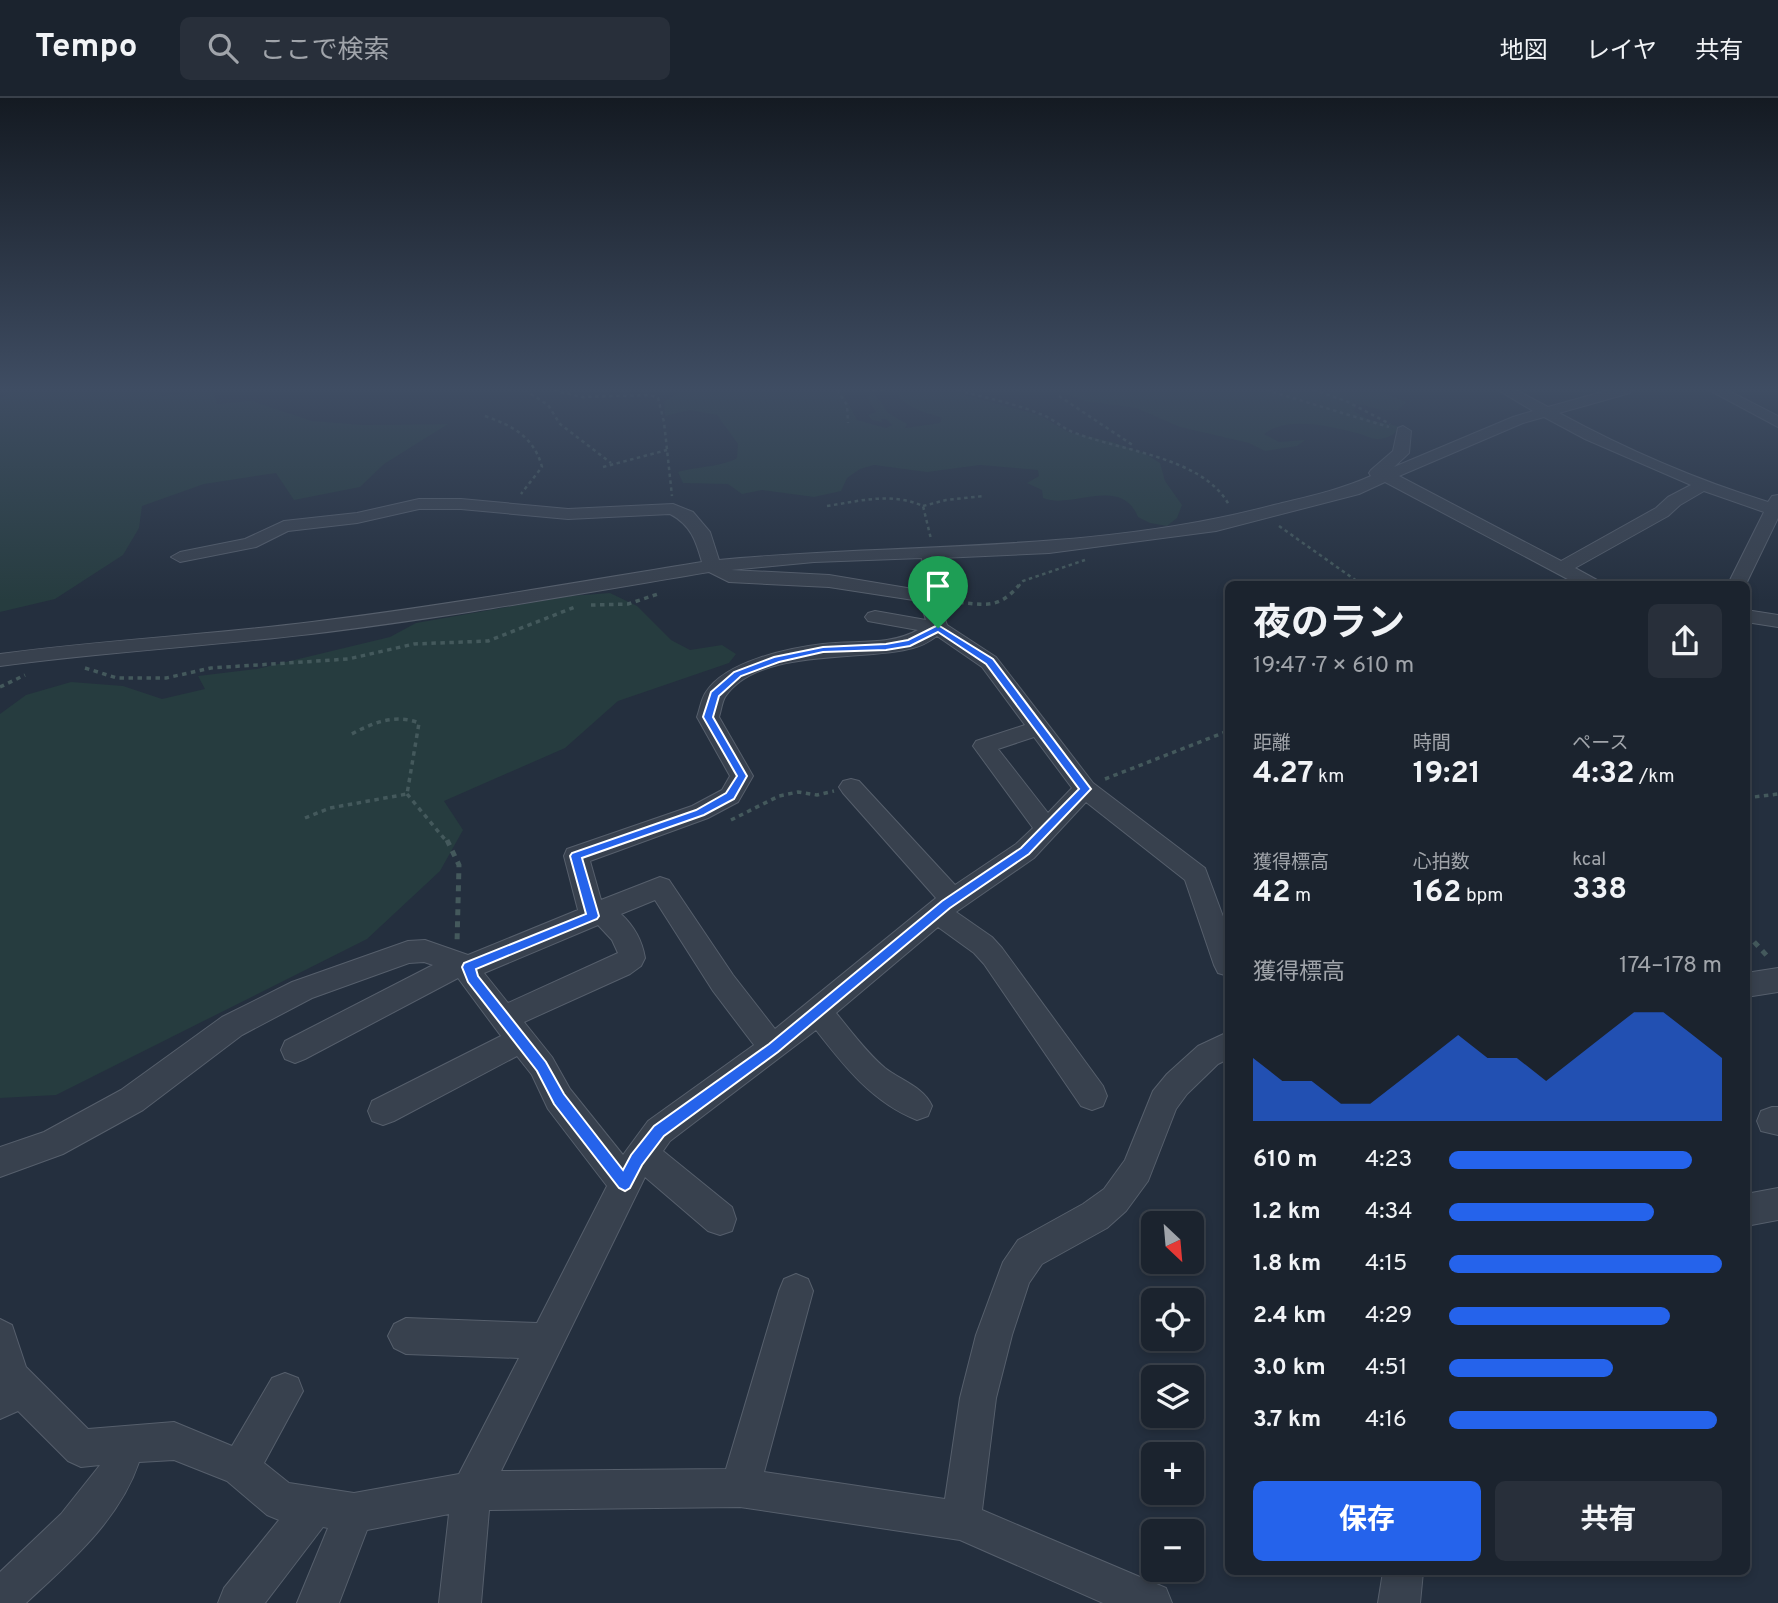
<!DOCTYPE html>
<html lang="ja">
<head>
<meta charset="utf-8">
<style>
  :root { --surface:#1b232e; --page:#282f3a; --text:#f1f3f6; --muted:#a0a4aa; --line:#39404a; --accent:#2563eb }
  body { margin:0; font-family:Overpass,"Noto Sans JP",sans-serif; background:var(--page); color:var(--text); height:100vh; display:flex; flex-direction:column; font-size:26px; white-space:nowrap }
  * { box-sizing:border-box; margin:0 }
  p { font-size:23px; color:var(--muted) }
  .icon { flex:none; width:38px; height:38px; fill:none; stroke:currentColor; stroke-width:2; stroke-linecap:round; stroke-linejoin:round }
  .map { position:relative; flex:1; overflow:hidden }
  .side { position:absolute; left:1225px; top:483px; width:525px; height:994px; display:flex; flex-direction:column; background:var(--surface); border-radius:10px; box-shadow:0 4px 10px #0003,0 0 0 2px var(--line) }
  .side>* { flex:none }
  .needle { width:46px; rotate:154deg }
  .tools { position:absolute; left:1141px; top:1113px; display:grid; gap:14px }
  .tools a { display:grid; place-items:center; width:63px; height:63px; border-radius:10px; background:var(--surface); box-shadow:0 4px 10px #0003,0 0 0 2px var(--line); font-size:35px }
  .pin { position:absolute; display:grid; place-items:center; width:60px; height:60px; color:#fff; margin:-72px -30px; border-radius:50% 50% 50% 0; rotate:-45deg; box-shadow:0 0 7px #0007 }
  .pin .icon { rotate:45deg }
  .round { display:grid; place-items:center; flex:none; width:74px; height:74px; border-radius:10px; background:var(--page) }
  .headline { display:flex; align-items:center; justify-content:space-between; height:119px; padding:0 28px }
  h1 { font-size:38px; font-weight:700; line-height:52px }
  .figures { display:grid; grid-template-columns:repeat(3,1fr); gap:10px; height:119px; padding:7px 28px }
  .figures div { display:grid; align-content:center }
  .figures b { font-size:30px; font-weight:700 }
  .figures small { font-size:19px; font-weight:400 }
  .figures p { font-size:19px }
  .chart { height:196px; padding:14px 28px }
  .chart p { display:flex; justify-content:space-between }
  .chart svg { width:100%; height:126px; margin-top:7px; fill:var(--accent); opacity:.7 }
  .cta { display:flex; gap:14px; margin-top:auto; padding:14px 28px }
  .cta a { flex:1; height:80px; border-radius:10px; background:var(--accent); color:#fff; font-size:28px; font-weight:700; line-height:80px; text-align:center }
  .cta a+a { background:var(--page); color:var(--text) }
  ul { padding:0 28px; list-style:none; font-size:23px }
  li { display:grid; grid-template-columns:112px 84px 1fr; align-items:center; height:52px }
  li i { height:18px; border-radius:9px; background:var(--accent) }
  header { display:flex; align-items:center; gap:42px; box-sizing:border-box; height:98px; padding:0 35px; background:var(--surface); border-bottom:2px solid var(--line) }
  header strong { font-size:33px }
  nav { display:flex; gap:38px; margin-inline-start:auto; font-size:24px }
  .search { width:490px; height:63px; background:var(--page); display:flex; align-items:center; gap:18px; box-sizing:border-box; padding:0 24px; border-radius:10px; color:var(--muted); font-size:26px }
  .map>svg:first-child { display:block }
</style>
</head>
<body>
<header>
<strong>Tempo</strong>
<div class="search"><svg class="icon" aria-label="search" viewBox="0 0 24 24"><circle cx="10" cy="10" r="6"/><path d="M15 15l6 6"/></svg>ここで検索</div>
<nav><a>地図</a><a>レイヤ</a><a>共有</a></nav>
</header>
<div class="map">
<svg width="1778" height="1505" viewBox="0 0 1778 1505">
  <rect width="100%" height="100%" fill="#242f3e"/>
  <g fill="#263c3f">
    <polygon points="16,292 161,292 161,298 210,292 214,294 217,306 252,303 312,323 364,327 448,326 384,366 360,389 294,402 276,375 204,386 142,408 139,430 123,457 55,501 0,514 0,300"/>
    <path d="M 681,292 L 842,292 L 857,322 L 886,330 L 892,327 L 886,321 L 881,321 L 882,324 L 872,322 L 868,317 L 876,314 L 868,302 L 870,295 L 874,294 L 888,315 L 907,326 L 905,330 L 940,325 L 942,320 C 926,314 902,310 896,292 L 955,292 L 968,298 L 1039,317 L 1068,334 L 1112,344 L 1146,356 L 1160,365 L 1165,383 L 1182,407 L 1177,420 L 1167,428 L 1150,425 L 1138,419 C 1121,377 1072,412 1043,400 L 1042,392 L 1027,385 L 1039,378 L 1038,372 L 980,367 L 927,374 L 874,367 L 860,371 L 847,380 L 841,393 L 814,399 L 762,392 L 742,396 L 728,386 L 683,385 L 678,374 C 695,369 725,368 737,360 L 738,346 L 717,317 L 690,312 L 665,318 L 664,304 Z"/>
    <path d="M 1057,292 L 1376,292 L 1406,304 L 1398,312 L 1382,312 L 1357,306 L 1354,313 L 1369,322 L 1402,329 C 1396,335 1386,342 1377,341 C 1370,341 1363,336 1356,335 C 1328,328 1288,318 1264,336 L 1279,344 L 1305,342 L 1297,348 L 1265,353 L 1249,345 L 1180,329 L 1136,310 L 1084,303 Z"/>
    <polygon points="610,495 637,508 671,542 690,552 722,547 736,556 729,565 618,603 565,650 444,703 463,732 440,773 367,841 56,997 0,1000 0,616 26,597 71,584 123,588 162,601 205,591 198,578 257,571 390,539 416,525 570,498"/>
  </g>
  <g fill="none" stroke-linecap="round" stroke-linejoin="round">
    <g stroke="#565f6c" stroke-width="2">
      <g id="minor">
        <path d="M 1498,292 L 1516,292 L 1548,309 L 1609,292 L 1632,292 L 1630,295 L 1559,315 C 1625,351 1697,382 1768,404 L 1772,398 L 1778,397 L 1778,420 L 1746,486 L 1728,486 L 1764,414 L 1704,393 L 1680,407 L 1668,418 L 1575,470 L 1597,482 L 1599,486 L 1577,486 L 1385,384 L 1359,396 L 1216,433 L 1049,455 L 941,460 L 937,499 L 947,527 L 996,559 L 1093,685 L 1205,770 L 1228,832 L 1228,878 L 1218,875 L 1214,867 L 1185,782 L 1086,704 L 1034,760 L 956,814 L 992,839 L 1002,850 L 1103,988 L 1107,998 L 1103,1008 L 1092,1012 L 1081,1008 L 984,866 L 974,855 L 938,829 L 836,915 C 851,933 866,954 885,970 C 900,982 924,989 932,1008 L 928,1018 L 917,1022 C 873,1005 844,968 816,932 L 670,1043 L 663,1053 L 732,1109 L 736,1121 L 732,1133 L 720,1137 L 708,1133 L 645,1079 L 501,1373 L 726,1371 L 779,1193 L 784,1181 L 796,1176 L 808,1181 L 813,1193 L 764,1374 L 945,1401 L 960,1300 L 976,1237 L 1003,1164 L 1018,1142 L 1083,1106 L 1104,1091 L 1125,1062 L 1153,993 L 1167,976 L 1198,948 L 1228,934 L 1228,961 L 1218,966 L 1187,996 L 1176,1011 L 1148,1083 L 1126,1113 L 1107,1130 L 1042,1166 L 1029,1185 L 1012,1237 L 996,1300 L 982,1412 L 1166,1490 L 1172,1505 L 1103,1505 L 960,1442 L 740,1409 L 489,1412 L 481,1505 L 439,1505 L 449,1416 L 367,1432 L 339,1505 L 297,1505 L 328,1430 L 323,1429 L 265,1505 L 218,1505 L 224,1490 L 279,1422 L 267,1417 L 227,1383 L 174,1362 L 139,1364 C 119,1423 70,1464 26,1505 L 0,1505 L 0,1474 L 61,1416 L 100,1367 L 81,1369 L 68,1363 L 18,1313 L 0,1321 L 0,1221 L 12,1227 L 26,1269 L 88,1331 L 174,1324 L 232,1348 L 272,1280 L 285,1275 L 298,1280 L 303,1293 L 264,1365 L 289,1385 L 354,1395 L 459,1376 L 519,1260 L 406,1256 L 394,1250 L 388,1238 L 394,1226 L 406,1220 L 537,1225 L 607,1088 L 548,1011 L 532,977 L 517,958 L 394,1023 L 383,1027 L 372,1023 L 368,1013 L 372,1003 L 501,938 L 458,880 L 305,961 L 295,965 L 285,961 L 281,952 L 285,943 L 433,867 L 424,864 L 409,865 L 312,900 L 242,937 L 143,1012 L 63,1056 L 0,1079 L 0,1049 L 44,1034 L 121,992 L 222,919 L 292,884 L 408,843 L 425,842 L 468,857 L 578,812 L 564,758 L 567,751 L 692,708 L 722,692 L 730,678 L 697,619 C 700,611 701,601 706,594 C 726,563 789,550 823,546 C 856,542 889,548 918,532 L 868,523 L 865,519 L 868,515 L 875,513 L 926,522 L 920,503 L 829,489 L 729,484 L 709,474 C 577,496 444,520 311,536 C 208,548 103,554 0,568 L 0,556 C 104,542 209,537 312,524 C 443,508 572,485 702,464 C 696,443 691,427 670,416 L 568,421 L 461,411 L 419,411 L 357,425 L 288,433 L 256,449 L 180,464 L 171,459 L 180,454 L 245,441 L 284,423 L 357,415 L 419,401 L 461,401 L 568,411 L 673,406 L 693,414 L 710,434 L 719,462 C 907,444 1090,456 1274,407 C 1307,399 1340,392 1371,378 L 1369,375 L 1371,372 L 1393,353 L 1398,330 L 1403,328 L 1411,333 L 1409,355 L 1394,369 L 1513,319 L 1533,313 ZM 1544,319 L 1585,341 L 1691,387 L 1668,399 L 1656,410 L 1561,463 L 1399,378 L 1523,325 ZM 922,460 L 919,492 L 829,477 L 731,472 L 814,464 ZM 937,538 L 982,569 L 1025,627 L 976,643 L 973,648 L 1033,730 L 1016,746 L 955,787 L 859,683 L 851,681 L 843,683 L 839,689 L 843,695 L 936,800 L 775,931 L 733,877 L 669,782 L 660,779 L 601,802 L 590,763 L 708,720 L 738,704 L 753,678 L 719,619 C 721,613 722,604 725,599 C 758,549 864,564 913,550 C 922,548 930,543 937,538 ZM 1034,639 L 1072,690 L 1048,715 L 998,651 ZM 655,802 L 713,893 L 754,947 L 648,1023 L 623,1057 L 570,991 L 552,959 L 524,924 L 630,876 L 641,868 L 645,860 C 642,842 634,828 621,816 ZM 598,827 L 612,842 L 618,855 L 508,905 L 484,875 Z"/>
        <polygon points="1709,292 1727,292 1778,318 1778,329"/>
        <polygon points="1746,512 1778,517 1778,529 1746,524"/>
        <polygon points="1778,870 1778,894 1746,899 1746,875"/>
        <polygon points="1772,1009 1778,1009 1778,1037 1761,1033 1757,1023 1761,1013"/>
        <polygon points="1778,1090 1778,1122 1746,1128 1746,1096"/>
        <polygon points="1383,1474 1423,1474 1420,1505 1378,1505"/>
      </g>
    </g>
    <g stroke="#44595c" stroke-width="2.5" stroke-dasharray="3.5 3.5" stroke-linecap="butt">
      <polyline points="525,292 548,307 560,326 611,365"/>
      <polyline points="554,292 582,299 650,297 658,300 664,324 672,398"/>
      <polyline points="837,292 847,307 848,325"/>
      <polyline points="866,292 887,292"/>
      <path d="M 958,292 C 985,300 1014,305 1040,316 C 1050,319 1059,327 1068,332 C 1115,353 1202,357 1229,407"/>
      <polyline points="1266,292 1389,329"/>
      <polyline points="1313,292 1346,303 1390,326"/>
      <polyline points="1059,298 1134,348"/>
      <path d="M 485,318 C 513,328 534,339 542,369 L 521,396"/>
      <polyline points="603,369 667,352"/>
      <path d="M 827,408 C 860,403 891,394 923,408 L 931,441"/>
      <polyline points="923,408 946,402 984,398"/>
      <polyline points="1279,428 1361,486"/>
      <polyline points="1018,489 1023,483 1085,462"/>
    </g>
    <g stroke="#44595c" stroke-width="3.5" stroke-dasharray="4.5 4.5" stroke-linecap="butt">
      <path d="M 950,504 C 982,505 997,514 1019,487"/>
      <polyline points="591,507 628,506 661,495"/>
      <polyline points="85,570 117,580 166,580 211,570 348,561 414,546 488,543 575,509"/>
      <polyline points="0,589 25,577"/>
      <polyline points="1105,681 1228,633"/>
      <polyline points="407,696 447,744"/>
      <polyline points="1746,700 1778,696"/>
      <path d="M 305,720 L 330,710 L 407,696 L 419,625 C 394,615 370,626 348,638"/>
      <polyline points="731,722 779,698 798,694 817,697 834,693"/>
    </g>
    <g stroke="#44595c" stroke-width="5" stroke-dasharray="6 6" stroke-linecap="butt">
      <polyline points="447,742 459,767 457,845"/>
      <polyline points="1746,835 1769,860"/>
    </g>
    <use href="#minor" fill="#38414e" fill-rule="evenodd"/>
  </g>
  <linearGradient id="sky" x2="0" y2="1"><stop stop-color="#141a22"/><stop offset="0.58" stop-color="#3f4d63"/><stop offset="1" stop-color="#3f4d63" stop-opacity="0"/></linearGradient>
  <rect width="1778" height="503" fill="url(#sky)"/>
  <path fill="#2563eb" stroke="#fff" stroke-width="2" fill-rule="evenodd" d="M 938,527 L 993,561 L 1091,691 L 1029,756 L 950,810 L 778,954 L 664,1038 L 642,1067 L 630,1090 L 625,1093 L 619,1090 L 554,1006 L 537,973 L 468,884 L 462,869 L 464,865 L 586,816 L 570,758 L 572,755 L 696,712 L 726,695 L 737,678 L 703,619 L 711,594 L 734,574 L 774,559 L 823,549 L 886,546 L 908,542 ZM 938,534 L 986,566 L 1079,691 L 1021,750 L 942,803 L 769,946 L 654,1028 L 631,1057 L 623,1072 L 564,996 L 546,964 L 478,878 L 476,871 L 597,821 L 599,818 L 582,760 L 704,717 L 734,701 L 747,678 L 713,619 L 719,598 L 741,578 L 779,564 L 823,554 L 886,552 L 910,548 Z"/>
</svg>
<div class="tools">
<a><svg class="needle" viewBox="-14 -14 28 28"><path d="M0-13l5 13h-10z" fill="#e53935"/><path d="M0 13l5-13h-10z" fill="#a0a4aa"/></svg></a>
<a><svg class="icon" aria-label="locate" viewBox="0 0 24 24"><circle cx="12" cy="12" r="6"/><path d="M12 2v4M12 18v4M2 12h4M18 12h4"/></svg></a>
<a><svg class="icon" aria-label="layers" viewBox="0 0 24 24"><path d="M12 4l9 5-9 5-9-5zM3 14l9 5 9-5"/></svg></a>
<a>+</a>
<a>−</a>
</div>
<div class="pin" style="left:938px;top:530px;background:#1e9e55"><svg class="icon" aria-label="arrive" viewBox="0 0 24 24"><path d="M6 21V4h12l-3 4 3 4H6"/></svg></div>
<section class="side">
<div class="headline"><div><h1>夜のラン</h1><p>19:47 · 7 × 610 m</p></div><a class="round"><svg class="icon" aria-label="share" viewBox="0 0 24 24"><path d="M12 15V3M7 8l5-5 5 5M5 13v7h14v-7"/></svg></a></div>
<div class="figures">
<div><p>距離</p><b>4.27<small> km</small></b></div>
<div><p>時間</p><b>19:21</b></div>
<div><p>ペース</p><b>4:32<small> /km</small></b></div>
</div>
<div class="figures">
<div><p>獲得標高</p><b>42<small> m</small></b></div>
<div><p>心拍数</p><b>162<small> bpm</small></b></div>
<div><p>kcal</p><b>338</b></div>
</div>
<div class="chart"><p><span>獲得標高</span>174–178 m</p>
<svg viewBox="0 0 160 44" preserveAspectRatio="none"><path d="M0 44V22L10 30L20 30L30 38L40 38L50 30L60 22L70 14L80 22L90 22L100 30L110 22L120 14L130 6L140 6L150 14L160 22V44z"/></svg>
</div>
<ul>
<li><b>610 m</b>4:23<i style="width:89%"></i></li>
<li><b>1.2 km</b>4:34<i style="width:75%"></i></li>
<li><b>1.8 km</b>4:15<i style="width:100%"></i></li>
<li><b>2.4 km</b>4:29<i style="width:81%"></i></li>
<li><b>3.0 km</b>4:51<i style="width:60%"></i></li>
<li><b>3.7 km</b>4:16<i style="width:98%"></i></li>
</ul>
<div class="cta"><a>保存</a><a>共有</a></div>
</section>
</div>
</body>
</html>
